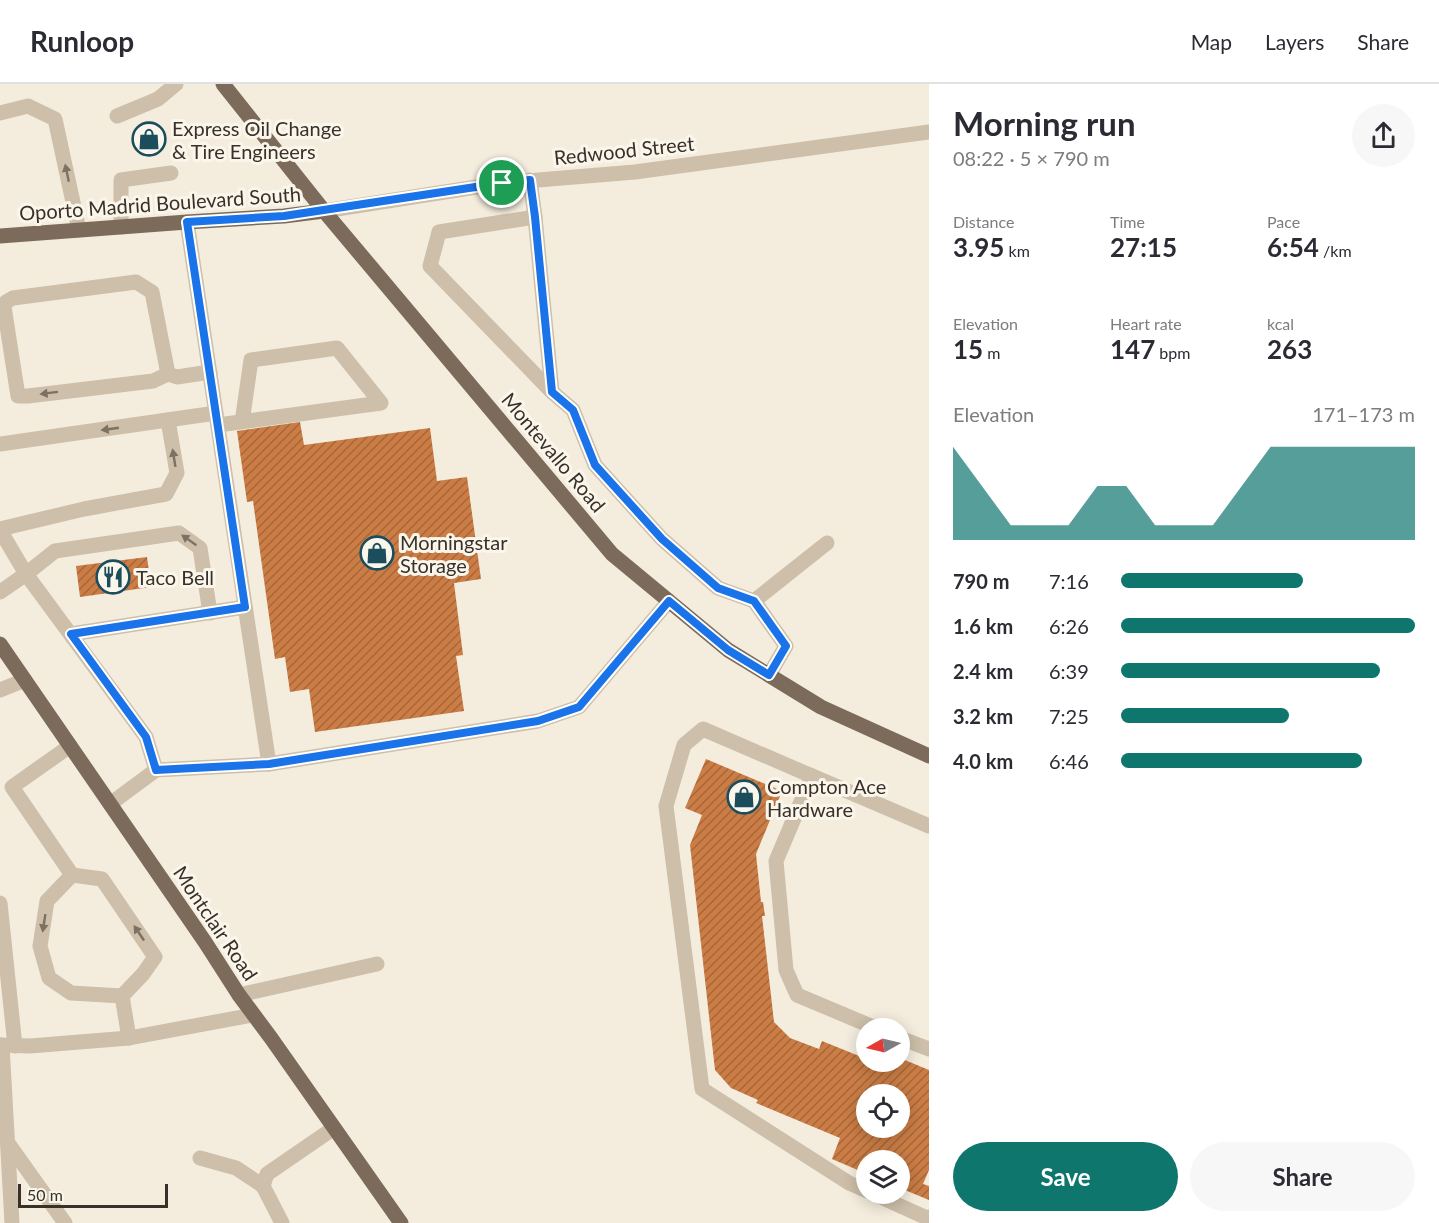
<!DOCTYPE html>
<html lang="en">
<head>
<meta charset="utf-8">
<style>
  :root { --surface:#fff; --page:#f7f7f7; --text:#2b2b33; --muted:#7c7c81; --line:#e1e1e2; --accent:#0f766e }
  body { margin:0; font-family:Lato,sans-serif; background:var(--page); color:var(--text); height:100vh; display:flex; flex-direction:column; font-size:22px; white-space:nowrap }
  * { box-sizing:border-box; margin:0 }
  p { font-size:20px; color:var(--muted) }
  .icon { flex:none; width:33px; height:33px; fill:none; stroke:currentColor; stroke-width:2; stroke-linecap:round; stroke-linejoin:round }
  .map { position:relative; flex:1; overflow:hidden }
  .details { display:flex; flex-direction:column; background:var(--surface); width:510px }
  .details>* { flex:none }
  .needle { width:39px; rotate:262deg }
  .buttons { position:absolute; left:856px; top:934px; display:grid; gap:12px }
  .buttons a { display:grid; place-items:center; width:54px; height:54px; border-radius:50%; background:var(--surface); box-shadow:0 3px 15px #0003; font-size:30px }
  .scale { position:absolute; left:18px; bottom:15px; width:150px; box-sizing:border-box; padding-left:6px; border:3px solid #393129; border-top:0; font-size:16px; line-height:21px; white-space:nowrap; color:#393129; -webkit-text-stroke:4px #fbf6eb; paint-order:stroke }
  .pin { position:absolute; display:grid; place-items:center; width:51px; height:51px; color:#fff; margin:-26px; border:3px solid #fff; border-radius:50%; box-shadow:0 2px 6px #0007 }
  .round { display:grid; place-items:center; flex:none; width:63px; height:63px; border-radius:32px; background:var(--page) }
  .summary { display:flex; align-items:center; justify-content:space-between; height:102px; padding:0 24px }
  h1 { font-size:33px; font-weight:700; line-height:45px }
  .figures { display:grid; grid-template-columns:repeat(3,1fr); gap:9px; height:102px; padding:6px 24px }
  .figures div { display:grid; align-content:center }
  .figures b { font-size:26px; font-weight:700 }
  .figures small { font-size:16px; font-weight:400 }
  .figures p { font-size:16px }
  .chart { height:168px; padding:12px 24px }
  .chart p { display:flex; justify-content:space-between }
  .chart svg { width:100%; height:108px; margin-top:6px; fill:var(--accent); opacity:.7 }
  .action { display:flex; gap:12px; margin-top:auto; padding:12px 24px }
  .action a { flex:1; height:69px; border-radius:36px; background:var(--accent); color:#fff; font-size:24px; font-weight:700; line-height:69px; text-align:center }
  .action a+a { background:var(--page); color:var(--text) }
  ul { padding:0 24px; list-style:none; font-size:20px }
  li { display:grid; grid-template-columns:96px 72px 1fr; align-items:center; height:45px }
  li i { height:15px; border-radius:8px; background:var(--accent) }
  header { display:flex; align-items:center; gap:36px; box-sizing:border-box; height:84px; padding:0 30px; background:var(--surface); border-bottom:2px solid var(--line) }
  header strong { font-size:28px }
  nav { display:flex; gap:33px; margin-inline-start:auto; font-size:21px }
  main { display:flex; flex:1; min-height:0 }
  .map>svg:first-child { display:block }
</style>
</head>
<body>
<header>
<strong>Runloop</strong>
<nav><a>Map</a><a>Layers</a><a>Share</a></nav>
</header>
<main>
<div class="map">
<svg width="929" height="1139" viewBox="0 0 929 1139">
  <defs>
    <pattern id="building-hatch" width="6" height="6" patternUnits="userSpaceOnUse" patternTransform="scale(1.5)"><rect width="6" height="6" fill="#cb7d45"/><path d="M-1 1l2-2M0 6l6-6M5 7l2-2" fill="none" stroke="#a6673a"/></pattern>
  </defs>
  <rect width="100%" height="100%" fill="#f4edde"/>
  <g fill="url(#building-hatch)" fill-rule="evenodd">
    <polygon points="300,338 304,361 430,344 437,397 467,393 481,495 454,499 463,571 456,572 464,627 315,648 309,605 290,608 285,573 275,575 253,417 247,418 237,347"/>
    <polygon points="147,473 151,503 80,513 76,482"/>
    <path d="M 706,675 L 782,707 L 756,770 L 761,818 L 763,818 L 765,832 L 762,832 L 774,938 L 790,954 L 819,965 L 822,957 L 864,974 L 867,966 L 867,978 L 900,978 L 900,974 L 929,986 L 929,1086 L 923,1100 L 929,1102 L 929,1116 L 900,1104 L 900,1077 L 867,1077 L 867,1090 L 832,1075 L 840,1054 L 756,1019 L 758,1016 L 731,1004 L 715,986 L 690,761 L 702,731 L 685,724 ZM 867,1011 L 900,1011 L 900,1044 L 867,1044 Z"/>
  </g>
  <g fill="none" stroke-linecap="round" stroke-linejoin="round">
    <g stroke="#cdbfa9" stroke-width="15">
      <polyline points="0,29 28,22 55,35 79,146"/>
      <polyline points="117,32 158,15 176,0"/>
      <polyline points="530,96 535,133 552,308 573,326 595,381 662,455 718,504 754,517 827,459"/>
      <polyline points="324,127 502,99 635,88 929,48"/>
      <polyline points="535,133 439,148 430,182 552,308"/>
      <polyline points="187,138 269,680 538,637 579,623 669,517"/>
      <polyline points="121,143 121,96 171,89"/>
      <polyline points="168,290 153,297 28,312 18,312 4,223 6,218 13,214 136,198 152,208 168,290 177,293 210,288"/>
      <polyline points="218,341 381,319 337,264 251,276 242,338"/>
      <polyline points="0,360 216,329"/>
      <polyline points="0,445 84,425 166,410 177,389 168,336"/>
      <polyline points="0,446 26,490 146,653 156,686"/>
      <polyline points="0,508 26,490 55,467 179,449 200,464 210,529"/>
      <polyline points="754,517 786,562 769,591"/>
      <polyline points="71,550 245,523"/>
      <polyline points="0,606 25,596"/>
      <polyline points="70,662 12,703 72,791 102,795 155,873 143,890 122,912 71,909 49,894 40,862 47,817 72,791"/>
      <polyline points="812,692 703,645 684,661 666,722 702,1005 849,1099 867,1107"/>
      <polyline points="110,720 156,686 269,680"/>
      <polyline points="0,819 15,962"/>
      <polyline points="239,911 377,880"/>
      <polyline points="122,912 129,954"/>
      <polyline points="878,945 797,911 786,886 776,777 812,692 929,742"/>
      <polyline points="900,954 929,965"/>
      <polyline points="0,961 30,962 129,954 253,931"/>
      <polyline points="2,961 12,1139"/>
      <polyline points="8,1059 65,1139"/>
      <polyline points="200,1074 236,1084 263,1102"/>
      <polyline points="874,1110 927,1134 929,1133"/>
      <polyline points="282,1139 263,1102 267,1090 334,1044"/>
    </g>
    <g stroke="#7c6b5a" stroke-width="15">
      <polyline points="223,0 324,127 612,470 728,566 821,623 929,672"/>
      <polyline points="0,152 187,138 284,132 324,127"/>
      <polyline points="0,560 205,858 239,911 271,954 401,1139"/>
    </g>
  </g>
  <defs><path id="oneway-solid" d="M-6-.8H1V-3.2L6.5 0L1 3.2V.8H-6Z" transform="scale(1.5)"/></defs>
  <g fill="#7c7163">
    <use href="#oneway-solid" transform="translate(67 89) rotate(-102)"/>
    <use href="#oneway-solid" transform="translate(49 309) rotate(173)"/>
    <use href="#oneway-solid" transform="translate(110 345) rotate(172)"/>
    <use href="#oneway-solid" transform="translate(174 374) rotate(-99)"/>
    <use href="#oneway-solid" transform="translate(189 456) rotate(-145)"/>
    <use href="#oneway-solid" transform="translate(44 839) rotate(99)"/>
    <use href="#oneway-solid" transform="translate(139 849) rotate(-124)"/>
  </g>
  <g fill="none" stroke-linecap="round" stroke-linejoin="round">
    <g stroke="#fff" stroke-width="12">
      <polygon id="route" points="530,96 535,133 552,308 573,326 595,381 662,455 718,504 754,517 786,562 769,591 728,566 669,517 579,623 538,637 269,680 156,686 146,653 71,550 245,523 187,138 284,132 502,99"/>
    </g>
    <use href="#route" stroke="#1a73e8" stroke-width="8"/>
  </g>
  <defs>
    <g id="shop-ring" transform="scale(1.725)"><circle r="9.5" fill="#fbf6eb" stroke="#1c4d5d" stroke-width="1.5"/><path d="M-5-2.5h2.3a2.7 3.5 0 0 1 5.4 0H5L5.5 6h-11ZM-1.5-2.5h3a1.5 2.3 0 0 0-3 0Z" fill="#1c4d5d"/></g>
    <g id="restaurant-ring" transform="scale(1.725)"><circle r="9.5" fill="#fbf6eb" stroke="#1c4d5d" stroke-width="1.5"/><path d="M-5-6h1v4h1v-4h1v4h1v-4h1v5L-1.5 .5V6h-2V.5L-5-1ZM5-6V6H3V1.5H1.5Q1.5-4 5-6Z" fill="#1c4d5d"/></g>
  </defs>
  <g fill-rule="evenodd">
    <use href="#shop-ring" x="149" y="55"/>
    <use href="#shop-ring" x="377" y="469"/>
    <use href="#restaurant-ring" x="113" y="493"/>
    <use href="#shop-ring" x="744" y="713"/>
  </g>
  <g text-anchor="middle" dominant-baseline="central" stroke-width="6" stroke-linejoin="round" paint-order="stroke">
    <g font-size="20" fill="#393129" stroke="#fbf6eb" text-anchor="start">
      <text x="172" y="44">Express Oil Change<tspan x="172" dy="23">&amp; Tire Engineers</tspan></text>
      <text x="400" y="458">Morningstar<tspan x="400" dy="23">Storage</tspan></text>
      <text x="136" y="493">Taco Bell</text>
      <text x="767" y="702">Compton Ace<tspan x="767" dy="23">Hardware</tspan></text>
    </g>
    <g font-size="20" fill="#393129" stroke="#fbf6eb">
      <text transform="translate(624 66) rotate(-6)">Redwood Street</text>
      <text transform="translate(160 119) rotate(-4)">Oporto Madrid Boulevard South</text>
      <text transform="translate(554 368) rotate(50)">Montevallo Road</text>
      <text transform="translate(216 839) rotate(56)">Montclair Road</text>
    </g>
  </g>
</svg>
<div class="buttons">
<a><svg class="needle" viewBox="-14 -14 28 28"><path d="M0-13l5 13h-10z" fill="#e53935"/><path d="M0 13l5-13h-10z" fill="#7c7c81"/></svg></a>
<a><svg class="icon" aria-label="locate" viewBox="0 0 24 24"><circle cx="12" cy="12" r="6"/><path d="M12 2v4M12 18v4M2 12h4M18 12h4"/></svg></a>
<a><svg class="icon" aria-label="layers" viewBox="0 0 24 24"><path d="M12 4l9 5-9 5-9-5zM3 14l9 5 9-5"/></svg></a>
</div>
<div class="scale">50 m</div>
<div class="pin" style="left:502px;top:99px;background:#1e9e55"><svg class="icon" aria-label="arrive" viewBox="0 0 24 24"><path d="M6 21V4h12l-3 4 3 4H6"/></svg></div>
</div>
<section class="details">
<div class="summary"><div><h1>Morning run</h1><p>08:22 · 5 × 790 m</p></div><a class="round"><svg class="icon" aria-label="share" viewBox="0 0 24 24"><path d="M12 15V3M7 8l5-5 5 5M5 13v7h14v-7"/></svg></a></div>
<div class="figures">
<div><p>Distance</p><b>3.95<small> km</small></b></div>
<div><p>Time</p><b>27:15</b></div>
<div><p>Pace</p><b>6:54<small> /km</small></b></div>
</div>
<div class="figures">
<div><p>Elevation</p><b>15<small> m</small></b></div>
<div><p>Heart rate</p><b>147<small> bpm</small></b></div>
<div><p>kcal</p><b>263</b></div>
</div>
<div class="chart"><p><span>Elevation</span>171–173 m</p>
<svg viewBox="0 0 160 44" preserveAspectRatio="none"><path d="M0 44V6L10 22L20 38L30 38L40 38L50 22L60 22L70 38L80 38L90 38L100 22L110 6L120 6L130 6L140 6L150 6L160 6V44z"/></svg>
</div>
<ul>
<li><b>790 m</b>7:16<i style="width:62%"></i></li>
<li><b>1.6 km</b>6:26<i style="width:100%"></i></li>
<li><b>2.4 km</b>6:39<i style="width:88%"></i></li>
<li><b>3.2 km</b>7:25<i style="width:57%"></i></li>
<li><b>4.0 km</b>6:46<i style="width:82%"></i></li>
</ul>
<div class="action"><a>Save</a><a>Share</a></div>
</section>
</main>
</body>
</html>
